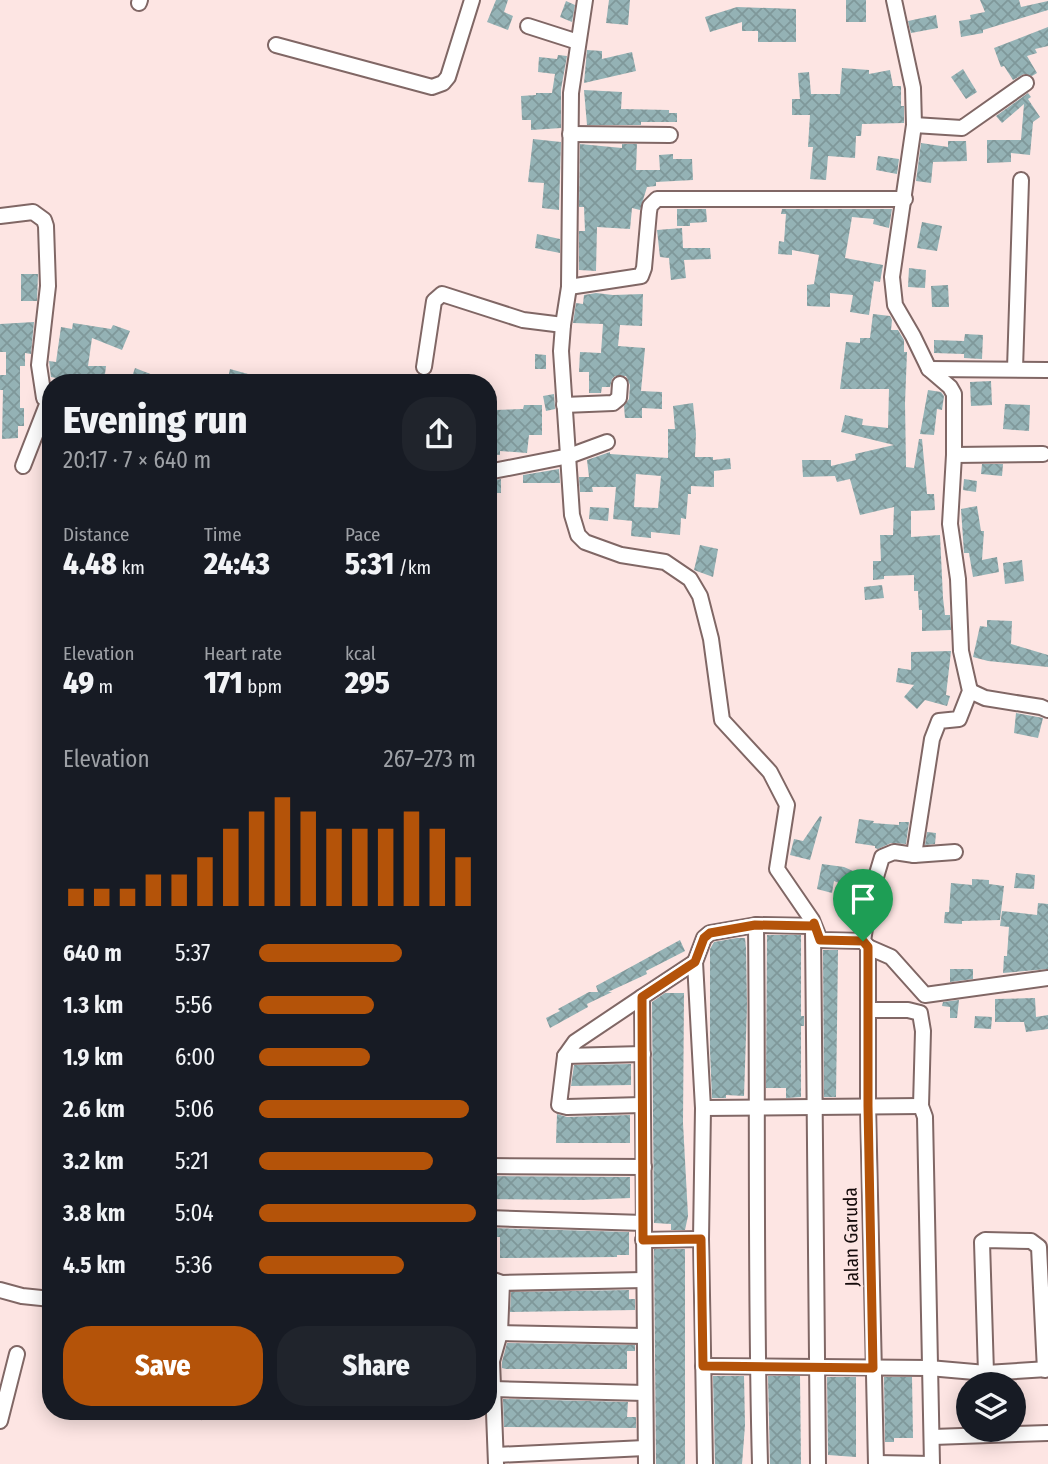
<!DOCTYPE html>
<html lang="en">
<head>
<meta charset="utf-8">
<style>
  :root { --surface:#171b24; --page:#20242c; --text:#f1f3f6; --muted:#9ea1a6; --accent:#b45309 }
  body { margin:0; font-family:"Fira Sans Condensed",sans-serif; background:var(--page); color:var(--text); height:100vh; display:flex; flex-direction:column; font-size:26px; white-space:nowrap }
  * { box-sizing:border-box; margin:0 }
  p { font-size:23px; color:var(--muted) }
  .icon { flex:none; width:38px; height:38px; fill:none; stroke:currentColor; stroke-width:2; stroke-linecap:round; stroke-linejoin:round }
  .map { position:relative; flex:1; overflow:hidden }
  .drawer { position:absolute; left:42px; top:374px; width:455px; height:1046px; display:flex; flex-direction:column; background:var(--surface); border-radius:28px; box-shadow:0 4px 18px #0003 }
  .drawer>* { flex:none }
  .tools { position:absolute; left:956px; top:1372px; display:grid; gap:14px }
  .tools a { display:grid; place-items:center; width:70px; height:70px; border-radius:50%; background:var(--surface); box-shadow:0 4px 18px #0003; font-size:35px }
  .pin { position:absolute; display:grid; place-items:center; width:60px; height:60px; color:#fff; margin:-72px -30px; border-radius:50% 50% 50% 0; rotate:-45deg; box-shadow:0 0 7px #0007 }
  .pin .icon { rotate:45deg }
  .round { display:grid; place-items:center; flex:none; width:74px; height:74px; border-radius:28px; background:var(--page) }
  .overview { display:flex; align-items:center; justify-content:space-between; height:119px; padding:0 21px }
  h1 { font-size:38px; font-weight:800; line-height:52px }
  .stats { display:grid; grid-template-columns:repeat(3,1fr); gap:10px; height:119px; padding:7px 21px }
  .stats div { display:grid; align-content:center }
  .stats b { font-size:30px; font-weight:800 }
  .stats small { font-size:19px; font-weight:400 }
  .stats p { font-size:19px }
  .chart { height:196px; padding:14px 21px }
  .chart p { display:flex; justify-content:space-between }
  .chart svg { width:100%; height:126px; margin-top:7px; stroke:var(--accent); stroke-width:6 }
  .primary-button { display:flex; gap:14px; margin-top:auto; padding:14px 21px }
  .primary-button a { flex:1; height:80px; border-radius:28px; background:var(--accent); color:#fff; font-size:28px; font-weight:800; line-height:80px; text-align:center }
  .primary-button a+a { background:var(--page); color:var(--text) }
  ul { padding:0 21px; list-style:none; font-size:23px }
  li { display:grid; grid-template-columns:112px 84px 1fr; align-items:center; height:52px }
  li i { height:18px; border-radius:9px; background:var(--accent) }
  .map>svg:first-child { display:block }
</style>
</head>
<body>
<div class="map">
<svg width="1048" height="1464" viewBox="0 0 1048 1464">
  <defs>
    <pattern id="building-cross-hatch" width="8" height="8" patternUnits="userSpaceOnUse" patternTransform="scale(1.75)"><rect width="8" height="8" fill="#94b2b5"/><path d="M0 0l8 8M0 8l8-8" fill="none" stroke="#7f989a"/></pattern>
  </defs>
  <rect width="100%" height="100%" fill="#fde5e3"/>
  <g fill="url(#building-cross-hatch)" fill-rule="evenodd">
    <polygon points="496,0 508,0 504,12 513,16 508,30 487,22"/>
    <polygon points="609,0 630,0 628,25 606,23"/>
    <rect x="846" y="0" width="20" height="22"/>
    <polygon points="980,0 1019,0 1021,7 1048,1 1048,10 983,30 983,33 961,37 959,21 971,19 970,15 985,12"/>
    <polygon points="566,1 575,5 572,22 560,17"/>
    <polygon points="737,7 796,9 796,42 758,42 758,31 742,31 742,22 710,32 705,17"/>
    <polygon points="936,15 938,28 911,33 908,21"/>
    <polygon points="1048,27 1048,46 1035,49 1037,53 1027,56 1037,73 1032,76 1024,74 1013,80 1004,66 1001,67 994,48"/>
    <polygon points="587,50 602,51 602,59 632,52 636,71 584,83"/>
    <polygon points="558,55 567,56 561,89 561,128 531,130 531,120 522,120 521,96 536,95 536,93 552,93 555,74 538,72 539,57 557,59"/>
    <polygon points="842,68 869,70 869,74 890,70 893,86 901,86 901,106 904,106 904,123 862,124 861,136 856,136 855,158 828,156 826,180 810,179 813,147 808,147 810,115 792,115 792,99 800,99 798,73 809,72 811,94 840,94"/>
    <polygon points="963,69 977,92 966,99 951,77"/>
    <polygon points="584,90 622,92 621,109 669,110 669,113 677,113 677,122 641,122 641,125 587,125"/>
    <polygon points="1028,93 1031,97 1028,99 1040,117 1033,122 1030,155 1011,153 1011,162 987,163 987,140 1021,140 1024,104 1002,123 996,116"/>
    <polygon points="533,139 561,142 559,210 542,208 544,183 528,182"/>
    <polygon points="948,141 966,141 967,161 933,162 931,183 916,181 921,143 948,147"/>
    <polygon points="580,144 622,148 622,144 637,144 636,170 660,170 659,155 673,154 673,159 692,159 693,180 656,182 656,186 647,187 640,210 632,208 630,229 597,227 596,271 579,270 579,231 585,231 584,207 579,207"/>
    <polygon points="878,156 899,159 897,174 876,170"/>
    <polygon points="677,209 706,209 707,222 690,223 690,226 677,226"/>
    <polygon points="782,209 892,209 889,228 873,224 874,219 852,217 845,258 883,265 880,282 874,281 869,315 850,312 853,295 830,293 830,307 807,306 807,285 814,284 819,255 792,250 792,255 778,254 779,241 784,242 786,214 781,214"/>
    <polygon points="922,222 942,226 937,251 917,248"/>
    <polygon points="682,228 683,248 710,248 711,259 684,260 686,278 671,280 669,258 660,257 657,230"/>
    <polygon points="537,234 560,239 560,253 535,248"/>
    <polygon points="909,268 926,270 925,288 908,287"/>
    <polygon points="21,274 38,274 37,301 21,301"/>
    <polygon points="948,285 949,307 932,307 931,286"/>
    <polygon points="596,293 613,295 643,294 642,326 620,325 618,346 645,348 641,391 662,392 662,409 642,408 642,418 625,418 624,406 629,399 630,385 626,376 615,376 612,379 610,387 602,387 601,393 589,393 589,372 579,372 580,352 601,353 603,324 573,323 576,303 583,304 584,295"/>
    <polygon points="873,314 890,316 892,320 891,330 898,330 904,340 904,352 907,352 905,403 906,467 914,468 919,439 922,439 927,494 934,494 935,510 911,511 911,537 940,535 943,598 945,615 950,615 951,630 922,631 922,610 919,610 918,591 914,591 914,575 884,576 884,579 873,580 873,561 881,561 880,535 893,535 894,507 860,515 850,479 837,482 835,476 803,477 802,460 831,460 831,466 856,460 855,454 894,445 841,432 845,415 863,419 862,425 888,428 889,389 840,389 846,342 860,343 860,338 870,338"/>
    <polygon points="34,322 31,354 25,353 25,366 20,366 20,408 24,408 24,426 18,426 18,438 2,439 3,390 0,390 0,375 6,375 6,352 0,352 0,324"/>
    <polygon points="73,323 111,329 113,325 130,331 122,350 92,338 88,366 106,366 105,374 128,383 83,383 51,377 49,361 56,362 61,327 72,329"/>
    <polygon points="965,334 983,335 982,359 964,358 964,354 934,353 934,340 964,341"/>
    <polygon points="535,354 546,355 546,369 535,369"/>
    <polygon points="135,368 153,375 150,383 130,383"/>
    <polygon points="230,369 269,380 268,383 227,383"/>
    <polygon points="991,381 992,405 971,406 970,382"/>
    <polygon points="928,390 941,392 944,396 942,410 937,409 934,435 920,434"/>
    <polygon points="554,394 555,409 546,411 543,396"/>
    <path d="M 693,403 L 696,434 L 695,457 L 713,457 L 713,460 L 730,458 L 731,469 L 714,471 L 714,487 L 691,486 L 691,494 L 688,494 L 686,519 L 681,518 L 680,535 L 651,532 L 651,538 L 631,536 L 632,521 L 613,519 L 616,487 L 592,487 L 593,492 L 580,492 L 579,477 L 589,477 L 587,460 L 610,452 L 610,454 L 668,458 L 668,429 L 675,429 L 673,406 ZM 636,474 L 661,476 L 658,508 L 634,507 Z"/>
    <polygon points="1005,404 1030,405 1029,431 1003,429"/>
    <polygon points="524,405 542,405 542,435 529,435 527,453 500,451 500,455 488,454 488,441 494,441 495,410 523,409"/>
    <polygon points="982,464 1003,464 1002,476 981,474"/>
    <polygon points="559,469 560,483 523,483 523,475"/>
    <polygon points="501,479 501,493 488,493 488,481"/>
    <polygon points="964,479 977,481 976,492 963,490"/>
    <polygon points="977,506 981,531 984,531 982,560 997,557 999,572 973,577 969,553 964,553 961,509"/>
    <polygon points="590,507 609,508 608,521 589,519"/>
    <polygon points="700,545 718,549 713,577 694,570"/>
    <polygon points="1022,560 1024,581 1005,584 1003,563"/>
    <polygon points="882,585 884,598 865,600 864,587"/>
    <polygon points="987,620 1012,621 1011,644 1048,655 1048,667 988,661 973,657 980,626 987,627"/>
    <polygon points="951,651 946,695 950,696 947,706 925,700 917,709 904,697 914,685 896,682 898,668 911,670 911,652"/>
    <polygon points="1016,713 1043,718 1038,738 1014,733"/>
    <polygon points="820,816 822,817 810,860 790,855 794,839 803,841"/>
    <polygon points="859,819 874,821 873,823 899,825 899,822 909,822 906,844 891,843 878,849 875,848 875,846 855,843"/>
    <polygon points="927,832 936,833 935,844 925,845"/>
    <polygon points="822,864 844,867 862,875 856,890 834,881 832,893 817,889"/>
    <polygon points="1016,873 1035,875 1034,889 1014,888"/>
    <polygon points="972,879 989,880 989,884 1004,886 1000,920 962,921 962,924 944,923 945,912 949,912 951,883 972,885"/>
    <polygon points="1038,903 1048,904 1048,969 1003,973 1004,956 1007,956 1009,927 1000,926 1002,911 1037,915"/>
    <polygon points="767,935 801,935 801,1016 804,1016 804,1026 801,1026 801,1097 786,1098 786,1088 766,1088"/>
    <polygon points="737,938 745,938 746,948 747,1006 744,1096 726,1095 726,1098 712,1098 710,1051 710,949 714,942"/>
    <polygon points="680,940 685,951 646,971 647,974 608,992 612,992 587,1004 588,1007 550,1028 546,1018 560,1011 558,1009 589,992 598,992 596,986"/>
    <polygon points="823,950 838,950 836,1097 824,1097"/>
    <polygon points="950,969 973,969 973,979 950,982"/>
    <polygon points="665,993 684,993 683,1123 688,1216 685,1230 671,1230 671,1224 654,1223 652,1002"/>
    <polygon points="1035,998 1036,1017 1048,1015 1048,1029 1026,1032 1024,1022 995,1022 995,999"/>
    <polygon points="959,1000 957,1018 950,1018 950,1007 942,1006 943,1002"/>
    <polygon points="975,1016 992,1017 991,1029 974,1028"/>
    <polygon points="631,1064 631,1085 571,1086 574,1065"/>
    <polygon points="557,1114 567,1117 630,1115 630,1143 556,1143"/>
    <polygon points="488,1176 630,1177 630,1198 583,1200 488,1199"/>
    <polygon points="489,1228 629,1232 629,1255 617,1255 617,1257 500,1258 500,1237 489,1237"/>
    <polygon points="654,1249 685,1249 685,1464 656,1464"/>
    <polygon points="629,1290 629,1299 635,1299 635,1310 510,1312 511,1292"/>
    <polygon points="507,1343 635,1345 635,1351 627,1351 627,1369 506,1369 502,1368 502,1362"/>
    <polygon points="713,1376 744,1376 745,1425 742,1464 715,1464"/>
    <polygon points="768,1376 800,1376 801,1464 770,1464"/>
    <polygon points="827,1377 856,1377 856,1457 828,1455"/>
    <polygon points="884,1377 912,1377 913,1438 894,1438 894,1442 885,1442"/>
    <polygon points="503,1399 628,1402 627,1417 636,1417 636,1428 504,1427"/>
  </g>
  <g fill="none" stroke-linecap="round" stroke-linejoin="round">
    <g stroke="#806765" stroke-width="18">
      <g id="minor">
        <polyline points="585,0 571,93 569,287 563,325 561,351 572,515 578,535 585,542 621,555 665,562 690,579 700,596 711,639 722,720 770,772 787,805 777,869 812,920 820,940 863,941"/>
        <polyline points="894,0 913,88 914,125 892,277 895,305 913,336 929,369 950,387 954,394 954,455 950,524 958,579 961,651 970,691 959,719 939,721 932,739 914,855"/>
        <polyline points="139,3 140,0"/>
        <polyline points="528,26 578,42"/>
        <polyline points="276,45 432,87 443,83 448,77 472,0"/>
        <polyline points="914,125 962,128 1026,83"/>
        <polyline points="570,134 670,135"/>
        <polyline points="0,216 33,212 44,220 46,226 48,286 39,365 44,398 51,403"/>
        <polyline points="569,287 641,276 644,268 649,212 650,206 657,199 905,199"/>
        <polyline points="424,367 434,301 442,294 523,320 563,325"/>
        <polyline points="929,369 1048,370"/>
        <polyline points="1015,369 1021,180"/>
        <polyline points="564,405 613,403 619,398 620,384"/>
        <polyline points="954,455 1043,454"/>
        <polyline points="23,466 48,402"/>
        <polyline points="488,472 569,456 607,442"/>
        <polyline points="970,691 985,698 1041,707 1048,710"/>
        <path d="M 756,925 C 758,1105 755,1285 760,1464"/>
        <polyline points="813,930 818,1464"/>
        <polyline points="868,947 891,957 925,995 1048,978"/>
        <polyline points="642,997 575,1042 565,1056 559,1105 567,1107 642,1105"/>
        <polyline points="868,1010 908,1010 920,1013 923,1031 921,1106 925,1117 932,1464"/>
        <polyline points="565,1056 643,1054"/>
        <polyline points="703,1108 921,1106"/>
        <polyline points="488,1166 644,1167"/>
        <polyline points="488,1218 644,1223"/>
        <polyline points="643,1240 701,1239"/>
        <polyline points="488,1278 502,1283 500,1333 492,1361 496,1464"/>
        <polyline points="502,1283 644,1280"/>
        <polyline points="0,1290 22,1296 51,1299"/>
        <polyline points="500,1333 644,1336"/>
        <polyline points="703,1366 929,1368 986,1373 1048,1369"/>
        <polyline points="986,1373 982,1242 985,1240 1031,1241 1039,1247 1045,1370"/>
        <polyline points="493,1389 645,1393"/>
        <polyline points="0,1421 17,1354"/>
        <polyline points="933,1437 1048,1433"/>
        <polyline points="496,1455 645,1448"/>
        <polyline points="876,1463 932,1464"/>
        <polyline points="646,1464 642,997 695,962"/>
        <polyline points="705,1464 701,1239 703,1108 695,962 704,938 710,933 756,925 813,926"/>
        <polyline points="876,1464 868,1106 868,947 863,941 870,897 882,857 894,852 914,855 955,852"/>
      </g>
    </g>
    <polyline stroke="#8c7b7a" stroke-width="2.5" stroke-dasharray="7 3.5" stroke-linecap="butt" points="151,1412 155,1417 201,1419 207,1417 208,1412"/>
    <use href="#minor" stroke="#fff" stroke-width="14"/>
  </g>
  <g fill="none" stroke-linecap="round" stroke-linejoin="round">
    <g stroke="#fff" stroke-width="14">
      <polygon id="route" points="814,923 820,940 863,941 868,947 868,1106 873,1368 703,1366 701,1239 643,1240 642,997 695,962 704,938 710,933 755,925 813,926"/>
    </g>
    <use href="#route" stroke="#b45309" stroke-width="9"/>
  </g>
  <g text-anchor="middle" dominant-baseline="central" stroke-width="5" stroke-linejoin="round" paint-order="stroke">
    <g font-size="19" fill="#150b0b" stroke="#fde5e3">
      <text transform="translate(851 1237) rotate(-91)">Jalan Garuda</text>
    </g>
  </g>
</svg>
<div class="tools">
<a><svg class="icon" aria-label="layers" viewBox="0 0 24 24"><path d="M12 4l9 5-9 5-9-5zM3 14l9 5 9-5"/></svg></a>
</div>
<div class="pin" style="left:863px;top:941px;background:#1e9e55"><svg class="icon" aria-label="arrive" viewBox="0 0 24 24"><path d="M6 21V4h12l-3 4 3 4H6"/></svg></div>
<section class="drawer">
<div class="overview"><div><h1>Evening run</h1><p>20:17 · 7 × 640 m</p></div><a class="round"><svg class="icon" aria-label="share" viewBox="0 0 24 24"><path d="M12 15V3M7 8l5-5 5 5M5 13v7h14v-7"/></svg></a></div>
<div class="stats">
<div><p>Distance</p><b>4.48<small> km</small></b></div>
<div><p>Time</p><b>24:43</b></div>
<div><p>Pace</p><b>5:31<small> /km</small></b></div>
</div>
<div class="stats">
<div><p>Elevation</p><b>49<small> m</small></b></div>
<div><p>Heart rate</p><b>171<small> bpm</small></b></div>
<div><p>kcal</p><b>295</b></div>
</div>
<div class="chart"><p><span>Elevation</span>267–273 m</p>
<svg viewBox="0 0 160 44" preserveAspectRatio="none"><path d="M5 44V38M15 44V38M25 44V38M35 44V33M45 44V33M55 44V27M65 44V17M75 44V11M85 44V6M95 44V11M105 44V17M115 44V17M125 44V17M135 44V11M145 44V17M155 44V27"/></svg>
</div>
<ul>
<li><b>640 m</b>5:37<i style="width:66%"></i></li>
<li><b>1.3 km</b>5:56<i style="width:53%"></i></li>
<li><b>1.9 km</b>6:00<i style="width:51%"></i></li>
<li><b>2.6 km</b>5:06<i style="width:97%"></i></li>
<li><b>3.2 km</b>5:21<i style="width:80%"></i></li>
<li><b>3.8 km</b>5:04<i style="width:100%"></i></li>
<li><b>4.5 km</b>5:36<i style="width:67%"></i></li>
</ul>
<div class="primary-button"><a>Save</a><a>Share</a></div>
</section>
</div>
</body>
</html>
